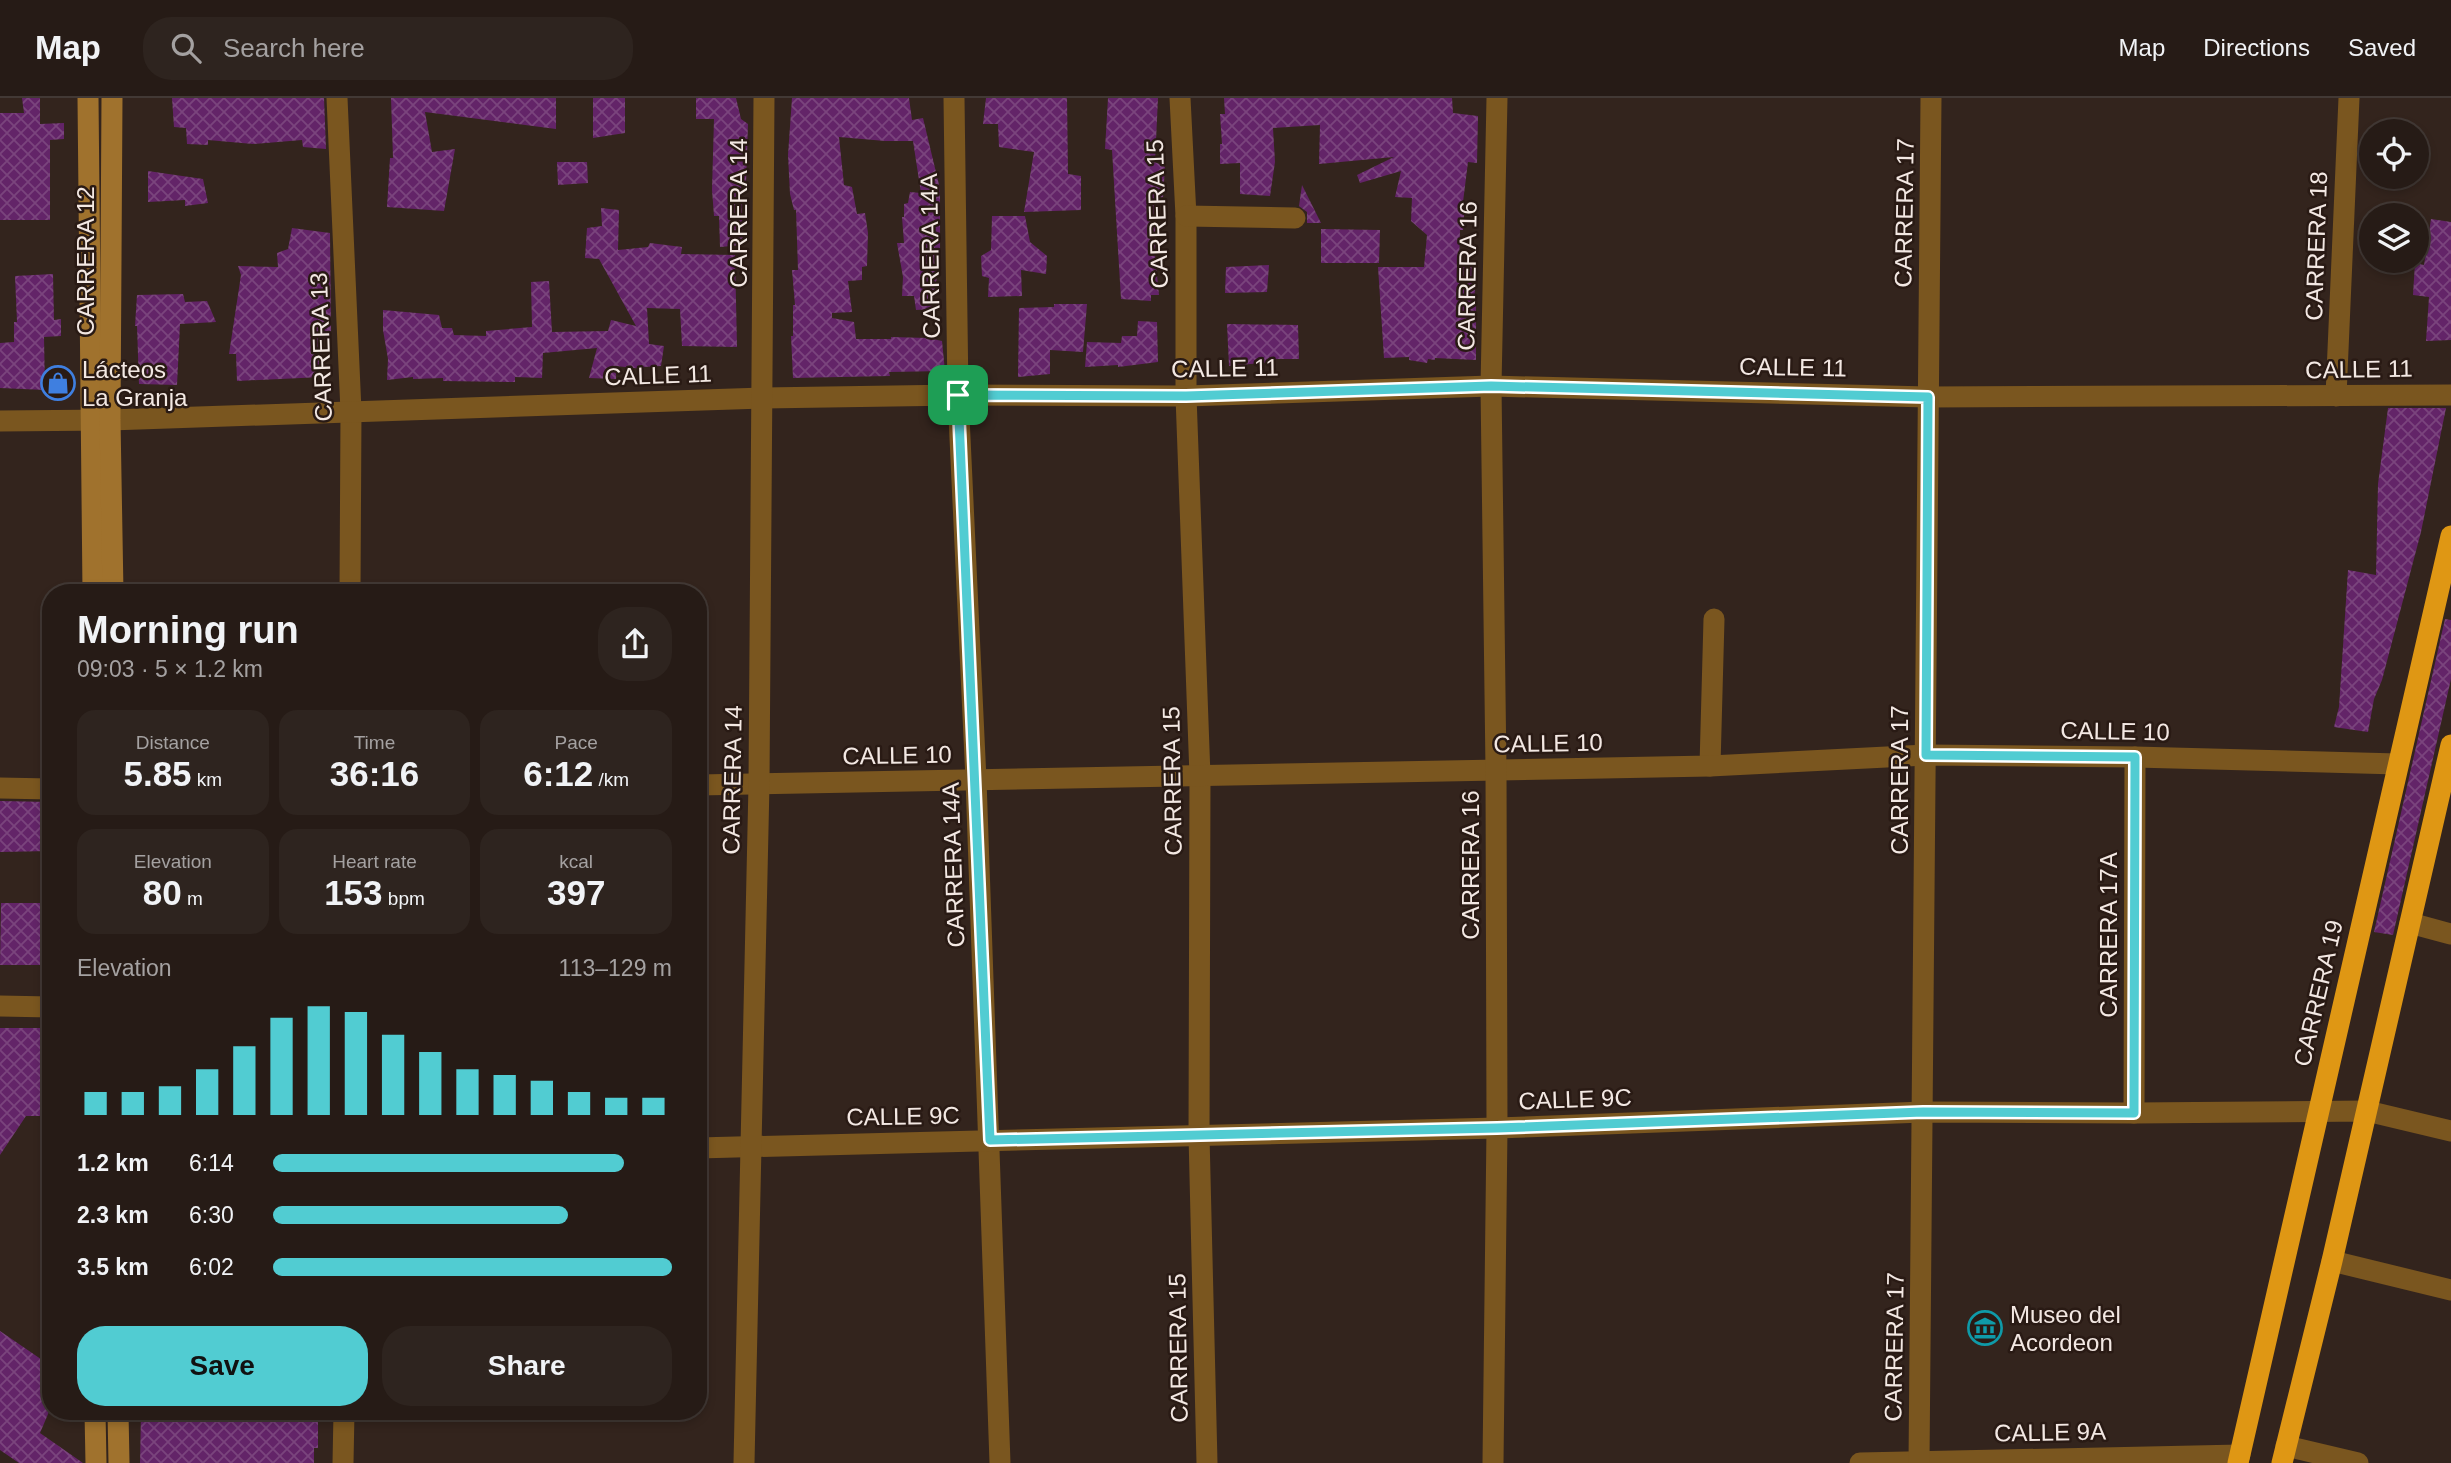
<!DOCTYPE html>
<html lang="en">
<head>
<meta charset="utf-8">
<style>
  :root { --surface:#261b16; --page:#2e241f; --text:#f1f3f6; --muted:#a4a1a1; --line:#423935; --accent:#51ccd2 }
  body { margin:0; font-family:Helvetica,sans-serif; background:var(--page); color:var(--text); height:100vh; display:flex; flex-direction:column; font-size:26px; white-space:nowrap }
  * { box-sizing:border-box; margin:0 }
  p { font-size:23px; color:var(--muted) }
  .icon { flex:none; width:38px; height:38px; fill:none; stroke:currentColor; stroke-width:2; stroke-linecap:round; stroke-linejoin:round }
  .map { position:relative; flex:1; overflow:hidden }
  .sheet { position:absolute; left:42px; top:486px; width:665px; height:836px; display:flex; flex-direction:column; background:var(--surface); border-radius:28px; box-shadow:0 4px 10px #0003,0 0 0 2px var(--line) }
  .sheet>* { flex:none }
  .fabs { position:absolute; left:2359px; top:21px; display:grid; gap:14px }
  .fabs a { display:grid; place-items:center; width:70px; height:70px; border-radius:50%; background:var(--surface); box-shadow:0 4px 10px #0003,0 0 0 2px var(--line); font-size:35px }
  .pin { position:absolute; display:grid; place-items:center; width:60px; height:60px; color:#fff; margin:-30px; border-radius:14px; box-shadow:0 4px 10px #0006 }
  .round { display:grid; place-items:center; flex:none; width:74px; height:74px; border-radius:28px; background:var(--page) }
  .head { display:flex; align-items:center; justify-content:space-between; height:119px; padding:0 35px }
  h1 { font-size:38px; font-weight:700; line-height:52px }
  .stats { display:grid; grid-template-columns:repeat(3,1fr); gap:10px; height:119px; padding:7px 35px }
  .stats div { display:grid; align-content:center; border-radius:18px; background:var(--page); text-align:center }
  .stats b { font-size:35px; font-weight:700 }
  .stats small { font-size:19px; font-weight:400 }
  .stats p { font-size:19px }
  .chart { height:196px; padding:14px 35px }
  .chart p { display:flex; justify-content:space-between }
  .chart svg { width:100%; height:126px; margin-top:7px; stroke:var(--accent); stroke-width:6 }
  .cta { display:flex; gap:14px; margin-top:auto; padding:14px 35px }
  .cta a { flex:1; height:80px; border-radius:28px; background:var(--accent); color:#111; font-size:28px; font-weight:700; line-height:80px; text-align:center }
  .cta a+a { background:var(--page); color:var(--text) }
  ul { padding:0 35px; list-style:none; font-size:23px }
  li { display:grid; grid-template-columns:112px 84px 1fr; align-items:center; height:52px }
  li i { height:18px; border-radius:9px; background:var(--accent) }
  header { display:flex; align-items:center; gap:42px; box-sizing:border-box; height:98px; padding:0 35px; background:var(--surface); border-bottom:2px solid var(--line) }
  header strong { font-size:33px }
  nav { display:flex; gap:38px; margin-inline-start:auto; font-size:24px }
  .search { width:490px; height:63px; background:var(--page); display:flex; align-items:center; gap:18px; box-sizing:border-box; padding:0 24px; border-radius:28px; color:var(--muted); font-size:26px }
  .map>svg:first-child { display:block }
</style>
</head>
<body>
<header>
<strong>Map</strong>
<div class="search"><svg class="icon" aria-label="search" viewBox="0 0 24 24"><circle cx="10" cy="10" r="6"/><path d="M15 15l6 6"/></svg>Search here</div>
<nav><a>Map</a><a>Directions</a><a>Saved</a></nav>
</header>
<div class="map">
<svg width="2451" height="1365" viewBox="0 0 2451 1365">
  <defs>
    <pattern id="building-cross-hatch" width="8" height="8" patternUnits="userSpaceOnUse" patternTransform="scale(1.75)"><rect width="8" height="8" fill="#632468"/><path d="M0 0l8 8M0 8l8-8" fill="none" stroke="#7a447d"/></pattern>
  </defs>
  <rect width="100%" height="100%" fill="#33241d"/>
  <g fill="url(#building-cross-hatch)">
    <polygon points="22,0 40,0 40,26 64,25 64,41 50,42 50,122 0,122 0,15 24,15"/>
    <polygon points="172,0 324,0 326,51 303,49 302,42 253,46 208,42 208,47 187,46 186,30 174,29"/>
    <polygon points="391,0 556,0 556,31 425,14 432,54 455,51 444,113 387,109 390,60 393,60"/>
    <polygon points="593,0 625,0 625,35 593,40"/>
    <polygon points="696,0 736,0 741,21 748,26 746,86 741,86 743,147 720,149 719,118 714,118 712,92 714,21 696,21"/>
    <polygon points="792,0 909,0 912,22 923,20 940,91 940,158 932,211 916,212 914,198 902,198 903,179 897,145 904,145 902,119 904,119 904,106 908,105 910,94 921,95 913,43 885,43 839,39 844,87 852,89 857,116 865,115 868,135 867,168 862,169 862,182 848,183 852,214 832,215 832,220 854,224 856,241 891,241 891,239 928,240 942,243 945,273 889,274 890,278 793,280 791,238 793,238 793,207 795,207 792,172 798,172 796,112 794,112 790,96 788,57"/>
    <polygon points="986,0 1067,0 1068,76 1081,78 1081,112 1024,114 1034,54 999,49 998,26 983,26"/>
    <polygon points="1108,0 1158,0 1155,64 1165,69 1163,99 1156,100 1155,157 1159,197 1151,197 1151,203 1121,201 1112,52 1105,51"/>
    <polygon points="1224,0 1452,0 1453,15 1478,18 1477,65 1468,64 1463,104 1465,104 1463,132 1460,132 1459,168 1477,167 1474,204 1476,204 1476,262 1435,260 1435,262 1428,261 1427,265 1409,262 1409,259 1384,260 1378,169 1424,169 1427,137 1411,123 1412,100 1395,99 1401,73 1360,85 1357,77 1394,59 1319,66 1320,27 1273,30 1275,64 1270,98 1240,96 1240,65 1220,66 1220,46 1222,46 1220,16 1225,16"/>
    <polygon points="557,64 587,64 588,85 558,87"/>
    <polygon points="148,73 203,81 208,105 185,108 185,102 148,104"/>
    <polygon points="1302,87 1321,125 1307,125 1307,114 1299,108"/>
    <polygon points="601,110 619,112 618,152 648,149 650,145 682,149 681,156 735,157 737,249 682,248 680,211 647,210 649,246 664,248 661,268 644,269 643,271 616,268 616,281 589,280 597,250 543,255 542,280 515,279 515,284 443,283 443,280 413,281 413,279 387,282 388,261 383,232 383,212 439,217 442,230 452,230 454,237 486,238 486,233 532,229 531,184 549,183 552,234 608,233 611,222 636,228 599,161 585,160 587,130 602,128"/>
    <polygon points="992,118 1025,118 1030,144 1047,158 1046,176 1021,172 1022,198 988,199 989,180 982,178 981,158 991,152"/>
    <polygon points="2431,121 2451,124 2451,242 2426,243 2429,199 2413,197 2415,165 2424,167"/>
    <polygon points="292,130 330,135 331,235 322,235 322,279 237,283 236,256 229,256 241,177 238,168 278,169 277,155 288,151"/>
    <polygon points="1321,131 1380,132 1379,165 1321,165"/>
    <polygon points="1269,167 1267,194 1225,195 1226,169"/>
    <polygon points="53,176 54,222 61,221 61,238 44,239 45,292 0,290 0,245 14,244 14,224 17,224 15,178"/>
    <polygon points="183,196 185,204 207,203 216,224 180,226 177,287 139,286 137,228 135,228 137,197"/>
    <polygon points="1054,206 1087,206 1083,254 1050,252 1050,276 1018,279 1019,210 1054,209"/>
    <polygon points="1138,223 1157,224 1158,264 1118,269 1118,267 1085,269 1087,244 1121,245 1122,238 1137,238"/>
    <polygon points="1227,226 1298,227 1299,261 1274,261 1272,264 1229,268"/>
    <polygon points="2388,310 2446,310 2421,434 2382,582 2374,601 2368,634 2334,629 2339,609 2348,472 2376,477 2378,386"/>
    <polygon points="2445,521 2451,522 2451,581 2393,837 2374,834"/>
    <polygon points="0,703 51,704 51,753 0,754"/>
    <polygon points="1,805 51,805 51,867 0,867"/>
    <polygon points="0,930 51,930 51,1018 26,1018 0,1057"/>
    <polygon points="0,1233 51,1268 51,1309 40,1335 83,1365 19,1365 0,1352"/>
    <polygon points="141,1314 318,1314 318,1350 314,1350 314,1365 140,1365"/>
  </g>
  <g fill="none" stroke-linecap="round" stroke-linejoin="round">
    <g stroke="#7a561f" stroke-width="21">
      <polyline points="337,0 351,313 350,495"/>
      <polyline points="954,0 958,297 976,682 1000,1365"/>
      <polyline points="1180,0 1186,118 1186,298 1200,678 1199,1037 1207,1365"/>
      <polyline points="1186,118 1295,120"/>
      <polyline points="2336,298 2349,0"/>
      <polyline points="0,323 110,322 763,300 958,297 1186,298 1491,288 1928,299 2451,297"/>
      <polyline points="1710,668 1714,521"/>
      <polyline points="698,687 1710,668 1926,657 2135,659 2398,666"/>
      <polyline points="0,690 51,691"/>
      <polyline points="2410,825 2451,836"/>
      <polyline points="0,908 51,909"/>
      <polyline points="2134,1015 2135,659"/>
      <polyline points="698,1050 1497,1030 1923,1014 2134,1015 2367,1013 2451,1033"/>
      <polyline points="2332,1163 2451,1192"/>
      <polyline points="2286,1348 2358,1365"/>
      <polyline points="343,1365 344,1314"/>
      <polyline points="744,1365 759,686 764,0"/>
      <polyline points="1493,1365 1497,1030 1496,672 1491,288 1497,0"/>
      <polyline points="1860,1365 2240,1357"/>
      <polyline points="1919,1365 1931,0"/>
    </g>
    <g stroke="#a0722d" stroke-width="21">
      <polyline points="88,0 93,495"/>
      <polyline points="112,0 110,322 113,495"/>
      <polyline points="95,1314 96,1365"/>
      <polyline points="118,1314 119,1365"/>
    </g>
    <g stroke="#df9714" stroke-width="21">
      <polyline points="2238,1365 2451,438"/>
      <polyline points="2282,1365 2332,1163 2451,647"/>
    </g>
  </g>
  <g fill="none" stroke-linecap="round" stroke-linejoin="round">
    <g stroke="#fff" stroke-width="14">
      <polygon id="route" points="1491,288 1928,299 1926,657 2135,659 2134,1015 1923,1014 1497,1030 990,1042 958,297 1186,298"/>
    </g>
    <use href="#route" stroke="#51ccd2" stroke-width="9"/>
  </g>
  <defs>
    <g id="shop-ring" transform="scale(1.75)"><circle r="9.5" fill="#291a14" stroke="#3f7fe0" stroke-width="1.5"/><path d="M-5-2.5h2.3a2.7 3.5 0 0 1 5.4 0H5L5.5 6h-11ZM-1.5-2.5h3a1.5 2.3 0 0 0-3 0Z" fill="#3f7fe0"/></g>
    <g id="museum-ring" transform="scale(1.75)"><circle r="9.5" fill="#291a14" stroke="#0f9aa8" stroke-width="1.5"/><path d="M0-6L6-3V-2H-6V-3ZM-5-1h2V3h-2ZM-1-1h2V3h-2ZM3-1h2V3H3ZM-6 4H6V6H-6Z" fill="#0f9aa8"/></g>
  </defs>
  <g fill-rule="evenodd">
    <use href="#shop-ring" x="58" y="285"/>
    <use href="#museum-ring" x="1985" y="1230"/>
  </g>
  <g text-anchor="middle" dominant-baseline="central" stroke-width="5" stroke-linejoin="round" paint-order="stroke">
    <g font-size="24" fill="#f3e8e3" stroke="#291a14">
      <text transform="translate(738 115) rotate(-90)">CARRERA 14</text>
      <text transform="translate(1904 115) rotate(-89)">CARRERA 17</text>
      <text transform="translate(1157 116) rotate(-92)">CARRERA 15</text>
      <text transform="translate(2316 148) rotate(-88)">CARRERA 18</text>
      <text transform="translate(930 158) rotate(-91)">CARRERA 14A</text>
      <text transform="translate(85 163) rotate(-90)">CARRERA 12</text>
      <text transform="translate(1467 178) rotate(-89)">CARRERA 16</text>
      <text transform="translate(321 249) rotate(-92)">CARRERA 13</text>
      <text transform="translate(1793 269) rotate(1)">CALLE 11</text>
      <text transform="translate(1225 270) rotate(-1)">CALLE 11</text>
      <text transform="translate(2359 271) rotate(-1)">CALLE 11</text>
      <text transform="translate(658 277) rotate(-2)">CALLE 11</text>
      <text transform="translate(2115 633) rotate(1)">CALLE 10</text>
      <text transform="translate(1548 645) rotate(-1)">CALLE 10</text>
      <text transform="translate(897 657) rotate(-1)">CALLE 10</text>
      <text transform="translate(732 682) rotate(-89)">CARRERA 14</text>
      <text transform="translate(1899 682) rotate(-90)">CARRERA 17</text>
      <text transform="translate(1172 683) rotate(-91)">CARRERA 15</text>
      <text transform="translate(953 767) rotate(-92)">CARRERA 14A</text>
      <text transform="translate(1470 767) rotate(-90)">CARRERA 16</text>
      <text transform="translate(2108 837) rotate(-90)">CARRERA 17A</text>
      <text transform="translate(2318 895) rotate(-77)">CARRERA 19</text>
      <text transform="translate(1575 1001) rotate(-2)">CALLE 9C</text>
      <text transform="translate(903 1018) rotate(-1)">CALLE 9C</text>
      <text transform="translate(1894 1249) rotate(-89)">CARRERA 17</text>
      <text transform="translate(1178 1250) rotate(-91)">CARRERA 15</text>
      <text transform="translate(2050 1334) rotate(-1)">CALLE 9A</text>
    </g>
    <g font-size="24" fill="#f3e8e3" stroke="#291a14" text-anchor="start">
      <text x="82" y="271">Lácteos<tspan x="82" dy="28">La Granja</tspan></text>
      <text x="2010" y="1216">Museo del<tspan x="2010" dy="28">Acordeon</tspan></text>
    </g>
  </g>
</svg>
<div class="fabs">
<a><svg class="icon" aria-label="locate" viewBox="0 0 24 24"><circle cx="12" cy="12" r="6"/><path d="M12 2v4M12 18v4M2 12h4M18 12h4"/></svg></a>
<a><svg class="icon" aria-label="layers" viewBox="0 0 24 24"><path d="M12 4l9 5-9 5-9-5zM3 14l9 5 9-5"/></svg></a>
</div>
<div class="pin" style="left:958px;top:297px;background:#1e9e55"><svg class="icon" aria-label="arrive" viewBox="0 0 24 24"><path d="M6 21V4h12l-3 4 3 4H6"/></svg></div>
<section class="sheet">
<div class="head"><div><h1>Morning run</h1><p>09:03 · 5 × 1.2 km</p></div><a class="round"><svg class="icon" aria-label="share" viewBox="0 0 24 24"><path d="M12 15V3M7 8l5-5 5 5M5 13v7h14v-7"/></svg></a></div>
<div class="stats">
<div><p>Distance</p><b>5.85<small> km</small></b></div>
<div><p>Time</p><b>36:16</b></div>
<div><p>Pace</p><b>6:12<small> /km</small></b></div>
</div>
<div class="stats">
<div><p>Elevation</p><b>80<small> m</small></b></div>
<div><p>Heart rate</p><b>153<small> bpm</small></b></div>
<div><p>kcal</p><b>397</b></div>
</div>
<div class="chart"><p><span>Elevation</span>113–129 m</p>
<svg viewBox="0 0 160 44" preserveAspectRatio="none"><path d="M5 44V36M15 44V36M25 44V34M35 44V28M45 44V20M55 44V10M65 44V6M75 44V8M85 44V16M95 44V22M105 44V28M115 44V30M125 44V32M135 44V36M145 44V38M155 44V38"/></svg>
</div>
<ul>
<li><b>1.2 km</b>6:14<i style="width:88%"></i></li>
<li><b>2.3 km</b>6:30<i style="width:74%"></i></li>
<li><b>3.5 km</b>6:02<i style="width:100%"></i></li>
</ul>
<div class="cta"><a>Save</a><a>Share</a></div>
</section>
</div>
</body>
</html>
